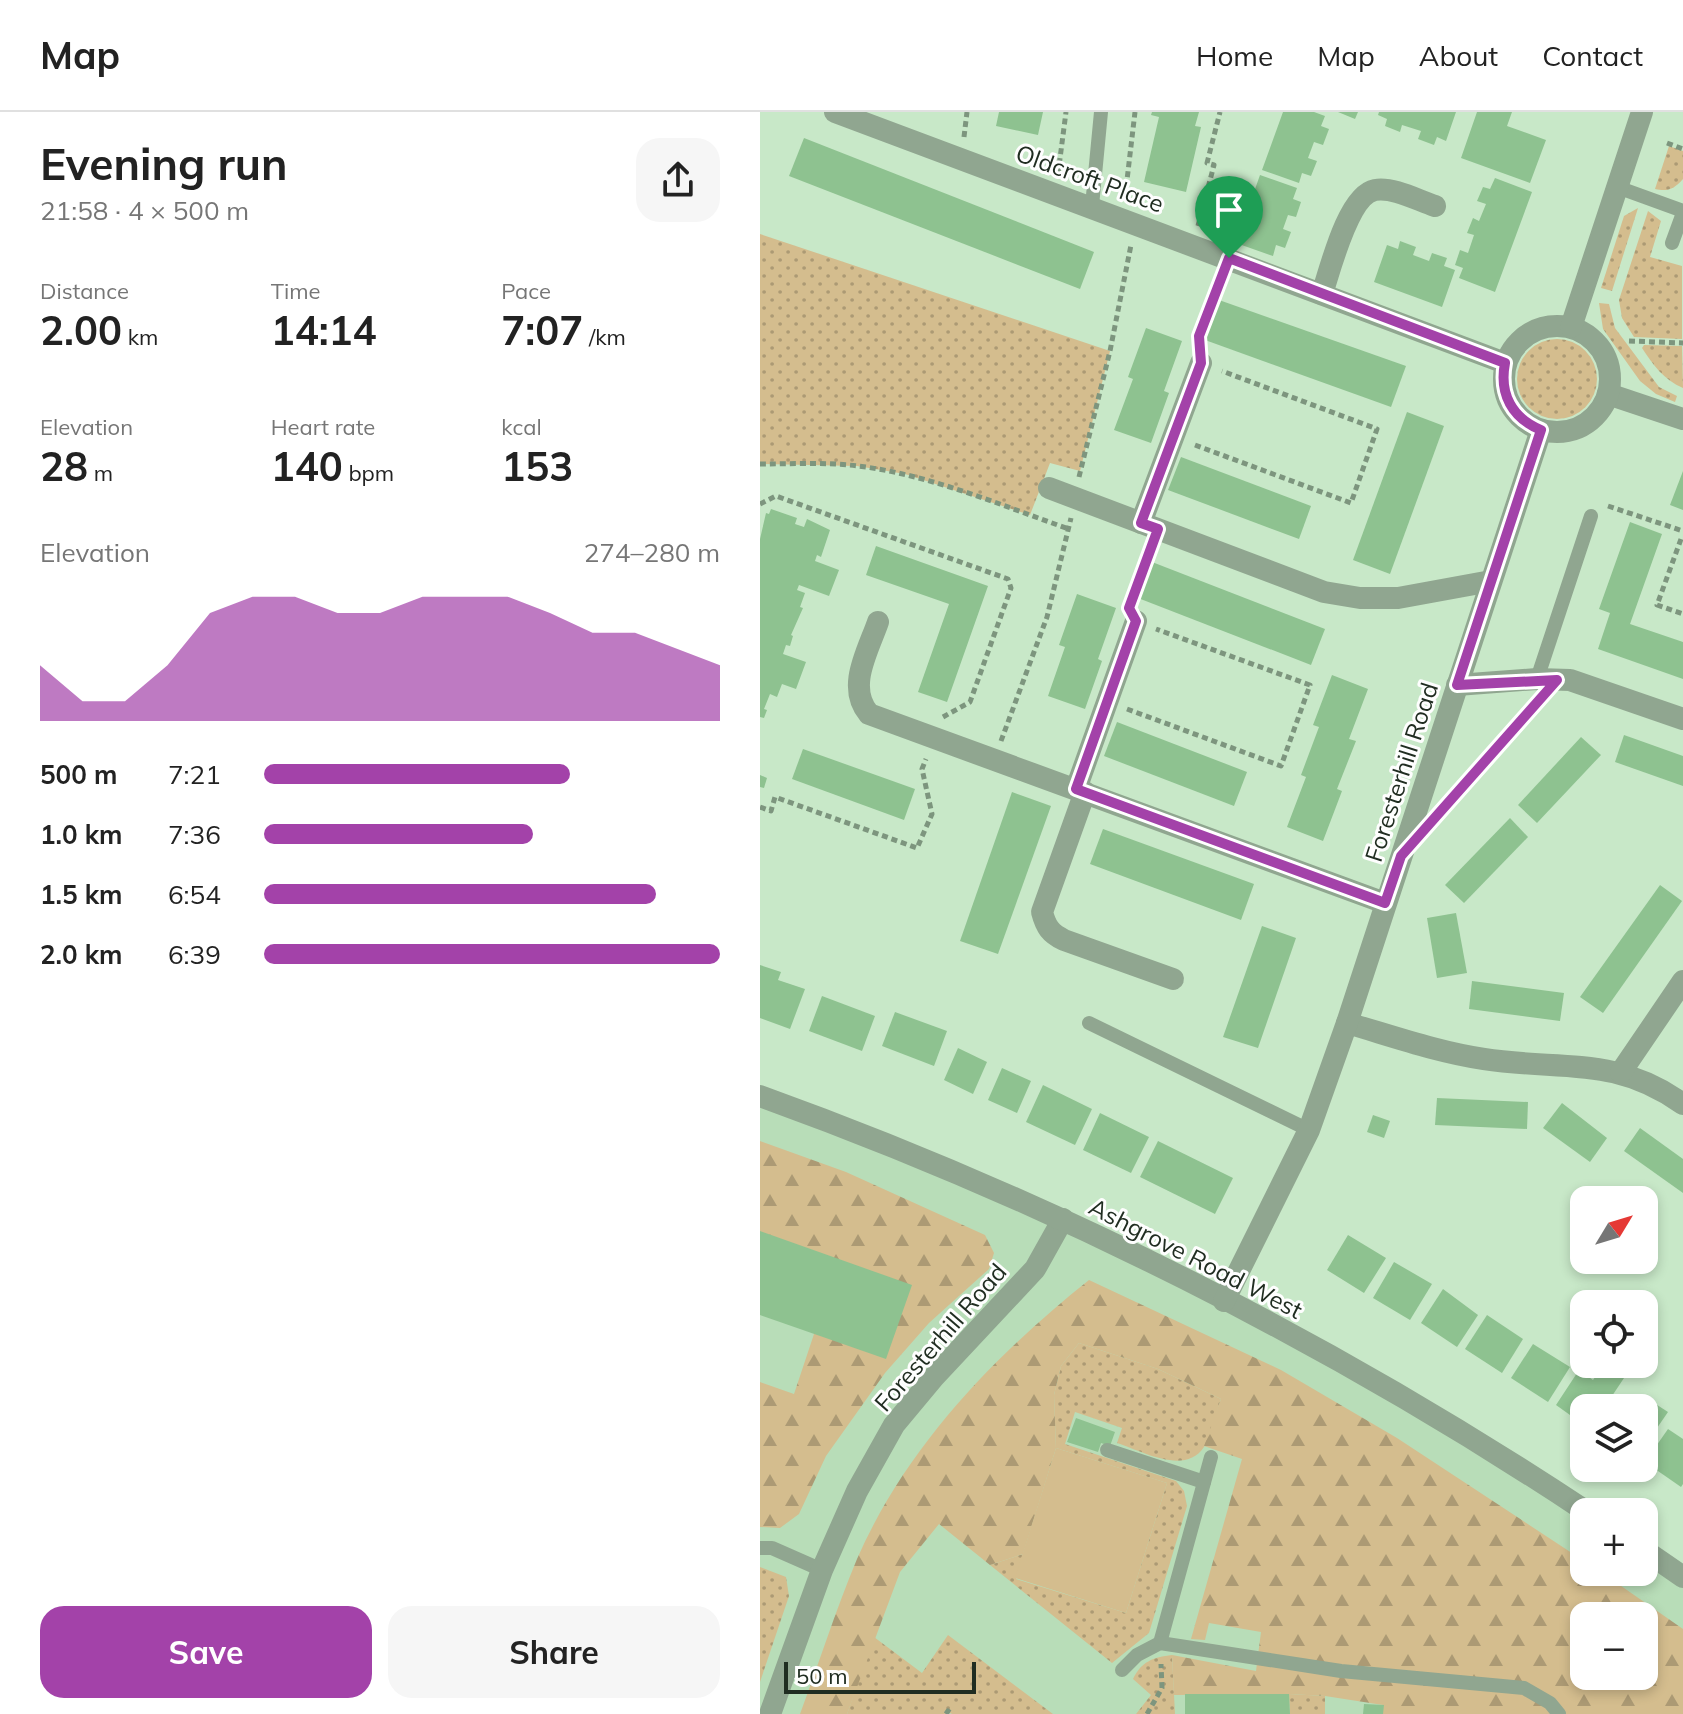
<!DOCTYPE html>
<html lang="en">
<head>
<meta charset="utf-8">
<style>
  :root { --surface:#fff; --page:#f6f6f6; --text:#222; --muted:#767676; --line:#e0e0e0; --accent:#a342a9 }
  body { margin:0; font-family:Mulish,sans-serif; background:var(--page); color:var(--text); height:100vh; display:flex; flex-direction:column; font-size:30px; white-space:nowrap }
  * { box-sizing:border-box; margin:0 }
  p { font-size:26px; color:var(--muted) }
  .icon { flex:none; width:44px; height:44px; fill:none; stroke:currentColor; stroke-width:2; stroke-linecap:round; stroke-linejoin:round }
  .map { position:relative; flex:1; overflow:hidden }
  .panel { display:flex; flex-direction:column; background:var(--surface); width:760px }
  .panel>* { flex:none }
  .needle { width:52px; rotate:52deg }
  .controls { position:absolute; left:810px; top:1074px; display:grid; gap:16px }
  .controls a { display:grid; place-items:center; width:88px; height:88px; border-radius:16px; background:var(--surface); box-shadow:0 4px 12px #0003; font-size:40px }
  .scale { position:absolute; left:24px; bottom:20px; width:192px; box-sizing:border-box; padding-left:8px; border:4px solid #202d21; border-top:0; font-size:22px; line-height:28px; white-space:nowrap; color:#202d21; -webkit-text-stroke:6px #fefefe; paint-order:stroke }
  .pin { position:absolute; display:grid; place-items:center; width:68px; height:68px; color:#fff; margin:-82px -34px; border-radius:50% 50% 50% 0; rotate:-45deg; box-shadow:0 0 8px #0007 }
  .pin .icon { rotate:45deg }
  .round { display:grid; place-items:center; flex:none; width:84px; height:84px; border-radius:24px; background:var(--page) }
  .summary { display:flex; align-items:center; justify-content:space-between; height:136px; padding:0 40px }
  h1 { font-size:44px; font-weight:700; line-height:60px }
  .figures { display:grid; grid-template-columns:repeat(3,1fr); gap:12px; height:136px; padding:8px 40px }
  .figures div { display:grid; align-content:center }
  .figures b { font-size:40px; font-weight:700 }
  .figures small { font-size:22px; font-weight:400 }
  .figures p { font-size:22px }
  .chart { height:224px; padding:16px 40px }
  .chart p { display:flex; justify-content:space-between }
  .chart svg { width:100%; height:144px; margin-top:8px; fill:var(--accent); opacity:.7 }
  .cta { display:flex; gap:16px; margin-top:auto; padding:16px 40px }
  .cta a { flex:1; height:92px; border-radius:24px; background:var(--accent); color:#fff; font-size:32px; font-weight:700; line-height:92px; text-align:center }
  .cta a+a { background:var(--page); color:var(--text) }
  ul { padding:0 40px; list-style:none; font-size:26px }
  li { display:grid; grid-template-columns:128px 96px 1fr; align-items:center; height:60px }
  li i { height:20px; border-radius:10px; background:var(--accent) }
  header { display:flex; align-items:center; gap:48px; box-sizing:border-box; height:112px; padding:0 40px; background:var(--surface); border-bottom:2px solid var(--line) }
  header strong { font-size:38px }
  nav { display:flex; gap:44px; margin-inline-start:auto; font-size:28px }
  main { display:flex; flex:1; min-height:0 }
  .map>svg:first-child { display:block }
</style>
</head>
<body>
<header>
<strong>Map</strong>
<nav><a>Home</a><a>Map</a><a>About</a><a>Contact</a></nav>
</header>
<main>
<section class="panel">
<div class="summary"><div><h1>Evening run</h1><p>21:58 · 4 × 500 m</p></div><a class="round"><svg class="icon" aria-label="share" viewBox="0 0 24 24"><path d="M12 15V3M7 8l5-5 5 5M5 13v7h14v-7"/></svg></a></div>
<div class="figures">
<div><p>Distance</p><b>2.00<small> km</small></b></div>
<div><p>Time</p><b>14:14</b></div>
<div><p>Pace</p><b>7:07<small> /km</small></b></div>
</div>
<div class="figures">
<div><p>Elevation</p><b>28<small> m</small></b></div>
<div><p>Heart rate</p><b>140<small> bpm</small></b></div>
<div><p>kcal</p><b>153</b></div>
</div>
<div class="chart"><p><span>Elevation</span>274–280 m</p>
<svg viewBox="0 0 160 44" preserveAspectRatio="none"><path d="M0 44V27L10 38L20 38L30 27L40 11L50 6L60 6L70 11L80 11L90 6L100 6L110 6L120 11L130 17L140 17L150 22L160 27V44z"/></svg>
</div>
<ul>
<li><b>500 m</b>7:21<i style="width:67%"></i></li>
<li><b>1.0 km</b>7:36<i style="width:59%"></i></li>
<li><b>1.5 km</b>6:54<i style="width:86%"></i></li>
<li><b>2.0 km</b>6:39<i style="width:100%"></i></li>
</ul>
<div class="cta"><a>Save</a><a>Share</a></div>
</section>
<div class="map">
<svg width="923" height="1602" viewBox="0 0 923 1602">
  <defs>
    <pattern id="green-dots" width="8" height="8" patternUnits="userSpaceOnUse" patternTransform="scale(2)"><rect width="8" height="8" fill="#d4bd8e"/><path d="M2 2h.1M6 6h.1" fill="none" stroke="#ac9a74" stroke-width="1.8" stroke-linecap="round"/></pattern>
    <pattern id="forest-firs" width="22" height="20" patternUnits="userSpaceOnUse" patternTransform="scale(2)"><rect width="22" height="20" fill="#d4bd8e"/><path d="M5 1l3.5 6h-7zM16 11l3.5 6h-7z" fill="#ac9a74"/></pattern>
  </defs>
  <rect width="100%" height="100%" fill="#c8e8c8"/>
  <path fill="#b8ddb8" fill-rule="evenodd" d="M 0,984 L 501,1203 L 824,1400 L 824,1460 L 884,1460 L 884,1439 L 923,1466 L 923,1602 L 0,1602 ZM 824,1504 L 884,1504 L 884,1564 L 824,1564 Z"/>
  <g fill="url(#green-dots)">
    <path d="M 909,34 L 923,39 L 923,67 C 914,77 908,80 895,77 Z"/>
    <polygon points="878,96 852,179 841,176 864,104"/>
    <polygon points="888,99 901,109 890,145 922,154 922,227 874,225 862,206 859,188"/>
    <polygon points="0,122 350,239 320,359 290,351 270,403 145,362 97,354 0,352"/>
    <polygon points="839,191 849,192 855,216 899,275 917,284 915,290 896,282 880,269 843,217"/>
    <circle cx="797" cy="267" r="40"/>
    <path d="M 884,233 L 922,234 L 923,276 C 904,268 893,253 882,236 Z"/>
    <path d="M 319,1231 L 398,1257 L 461,1287 C 456,1302 452,1321 444,1335 C 425,1364 382,1339 357,1331 L 362,1316 L 315,1300 L 305,1332 L 416,1369 L 424,1379 L 427,1394 L 389,1521 L 352,1551 L 230,1453 L 263,1442 L 256,1467 L 366,1501 L 407,1371 L 296,1336 L 294,1283 L 301,1254 Z"/>
    <polygon points="0,1455 26,1465 29,1484 0,1570"/>
    <polygon points="188,1523 293,1602 192,1602 188,1600 186,1602 87,1602 114,1525 162,1561"/>
    <path d="M 412,1543 L 415,1602 L 376,1602 L 391,1583 L 373,1567 C 381,1550 393,1545 412,1543 Z"/>
    <polygon points="529,1582 565,1584 565,1602 530,1602"/>
  </g>
  <g fill="url(#forest-firs)" fill-rule="evenodd">
    <polygon points="0,1029 86,1060 225,1123 234,1141 229,1157 169,1211 125,1261 66,1344 39,1402 20,1416 0,1415 0,1270 34,1282 54,1222 0,1119"/>
    <path d="M 329,1168 L 521,1258 L 637,1326 L 824,1449 L 824,1460 L 841,1460 L 923,1517 L 923,1602 L 623,1602 L 623,1593 L 565,1584 L 529,1582 L 414,1583 L 412,1543 L 496,1559 L 501,1520 L 449,1511 L 445,1528 L 431,1527 L 482,1347 L 444,1334 L 461,1287 L 398,1257 L 319,1231 L 301,1254 L 294,1283 L 296,1336 L 263,1442 L 230,1453 L 179,1412 L 140,1460 L 87,1602 L 40,1602 C 59,1551 76,1497 97,1447 C 146,1335 235,1243 329,1168 ZM 824,1504 L 884,1504 L 884,1564 L 824,1564 Z"/>
  </g>
  <polygon fill="#d4bd8e" points="296,1336 407,1371 366,1501 255,1466"/>
  <g fill="#8ec290">
    <polygon points="239,0 283,0 278,23 236,14"/>
    <polygon points="392,0 439,0 435,14 441,15 426,80 384,70 399,5 391,3"/>
    <polygon points="523,0 554,0 565,4 561,14 569,17 563,33 554,30 548,46 557,49 551,64 542,61 539,71 502,58"/>
    <polygon points="578,0 598,0 595,7"/>
    <polygon points="619,0 696,0 686,29 677,25 674,33 658,27 661,19 642,13 640,20 625,14 627,7 618,3"/>
    <polygon points="717,0 752,0 747,14 786,28 770,71 701,46"/>
    <polygon points="44,26 334,140 320,177 29,64"/>
    <polygon points="500,63 537,76 533,87 541,90 536,105 528,103 523,117 531,120 525,136 516,133 513,144 476,131"/>
    <polygon points="735,66 772,80 735,180 699,166 703,156 695,153 700,138 708,141 714,123 707,121 713,106 719,109 726,92 717,89 723,75 730,77"/>
    <polygon points="640,129 656,135 653,143 669,149 672,141 687,146 684,154 695,158 682,195 614,170 627,133 638,137"/>
    <polygon points="459,188 646,254 631,295 445,228"/>
    <polygon points="386,216 422,229 404,279 409,281 391,331 354,318 373,267 368,265"/>
    <polygon points="647,300 684,314 630,462 593,448"/>
    <polygon points="421,345 551,394 539,427 408,378"/>
    <polygon points="923,359 923,398 910,393"/>
    <polygon points="11,397 37,406 35,412 44,415 47,407 70,418 61,445 57,443 55,449 79,458 69,484 39,473 37,478 45,481 40,495 43,496 31,523 33,524 30,534 26,533 23,542 46,550 36,577 22,572 17,585 10,582 4,597 7,598 4,606 0,605 0,427 6,401 9,402"/>
    <polygon points="870,410 902,422 870,512 923,530 923,567 838,537 850,501 839,497"/>
    <polygon points="116,434 228,474 187,590 158,580 189,492 106,463"/>
    <polygon points="392,450 565,517 551,553 378,486"/>
    <polygon points="317,482 356,496 338,547 342,549 325,597 288,584 305,535 299,533"/>
    <polygon points="572,563 608,577 589,627 596,629 577,677 582,679 563,729 527,715 546,665 541,663 559,615 553,613"/>
    <polygon points="357,610 487,660 474,694 344,644"/>
    <polygon points="864,623 923,644 923,674 855,650"/>
    <polygon points="821,625 841,643 777,711 758,693"/>
    <polygon points="43,637 155,677 144,708 32,667"/>
    <polygon points="0,663 7,666 4,676 0,675"/>
    <polygon points="252,680 291,694 238,842 200,829"/>
    <polygon points="750,706 768,725 704,791 685,773"/>
    <polygon points="343,717 494,772 481,808 330,752"/>
    <polygon points="900,773 922,789 843,901 820,885"/>
    <polygon points="696,801 707,861 677,866 667,806"/>
    <polygon points="502,814 536,826 498,936 463,925"/>
    <polygon points="0,853 21,860 18,868 45,877 30,917 0,906"/>
    <polygon points="712,869 804,881 800,909 709,897"/>
    <polygon points="62,884 115,904 102,939 49,919"/>
    <polygon points="135,900 187,919 174,954 122,934"/>
    <polygon points="198,936 227,950 213,982 184,968"/>
    <polygon points="242,956 271,969 257,1001 228,988"/>
    <polygon points="283,973 332,997 315,1033 266,1010"/>
    <polygon points="677,986 768,990 767,1017 675,1013"/>
    <polygon points="802,991 847,1026 830,1050 783,1016"/>
    <polygon points="340,1001 389,1025 371,1061 323,1038"/>
    <polygon points="613,1003 630,1009 624,1026 607,1020"/>
    <polygon points="880,1016 923,1047 923,1081 864,1039"/>
    <polygon points="398,1029 473,1066 455,1102 380,1065"/>
    <polygon points="0,1119 152,1173 126,1247 0,1203"/>
    <polygon points="588,1123 626,1146 604,1181 567,1158"/>
    <polygon points="634,1150 672,1172 650,1208 613,1186"/>
    <polygon points="683,1177 718,1203 697,1235 661,1211"/>
    <polygon points="727,1203 763,1227 742,1261 705,1237"/>
    <polygon points="773,1232 810,1255 788,1290 751,1266"/>
    <polygon points="844,1252 856,1252 868,1260 844,1296 824,1296 824,1313 796,1293 819,1258 833,1268"/>
    <polygon points="863,1288 875,1296 858,1296"/>
    <polygon points="891,1289 908,1300 884,1335 884,1300"/>
    <polygon points="316,1306 355,1320 350,1334 341,1331 338,1340 307,1330"/>
    <polygon points="908,1317 923,1327 923,1372 921,1375 885,1350"/>
    <polygon points="425,1582 529,1582 530,1602 425,1602"/>
    <polygon points="604,1592 624,1593 623,1602 603,1602"/>
  </g>
  <g fill="none" stroke-linecap="round" stroke-linejoin="round">
    <g stroke="#7d957e" stroke-width="5" stroke-dasharray="6 4" stroke-linecap="butt">
      <polyline points="204,25 207,0"/>
      <polyline points="907,31 923,37"/>
      <polyline points="298,62 306,0"/>
      <polyline points="365,85 375,0"/>
      <polyline points="438,114 454,53 447,51 460,0"/>
      <polyline points="440,228 461,166"/>
      <polyline points="869,229 923,231"/>
      <polyline points="435,333 591,391 617,317 462,259"/>
      <path d="M 0,352 C 32,352 66,350 98,354 C 171,363 240,393 309,417"/>
      <polyline points="319,365 350,239 371,133"/>
      <polyline points="0,392 16,384 248,467 251,476 210,590 183,605"/>
      <polyline points="848,394 923,419"/>
      <polyline points="921,427 897,493 923,502"/>
      <polyline points="372,487 391,436"/>
      <polyline points="367,597 521,654 550,573 396,517"/>
      <polyline points="241,629 287,505 311,406"/>
      <polyline points="0,695 11,699 15,685 157,736 172,702 162,657 166,647"/>
      <polyline points="683,696 777,589"/>
      <polyline points="186,1602 188,1599 192,1602"/>
      <polyline points="387,1602 402,1576 401,1552"/>
    </g>
    <g stroke="#90a690" stroke-width="14">
      <polyline points="857,75 923,99"/>
      <polyline points="332,94 341,0"/>
      <polyline points="912,131 923,101"/>
      <polyline points="777,567 831,404"/>
      <polyline points="329,911 549,1018"/>
      <polyline points="347,1338 444,1370"/>
      <polyline points="0,1436 12,1436 62,1458"/>
      <polyline points="400,1531 451,1345"/>
      <polyline points="362,1558 377,1543 400,1531 581,1559 764,1576 790,1591 799,1602"/>
    </g>
    <g stroke="#90a690" stroke-width="22">
      <polyline points="75,0 745,251"/>
      <path d="M 562,182 C 570,158 588,83 615,78 C 634,75 657,88 675,94"/>
      <polyline points="848,282 923,307"/>
      <polyline points="289,376 564,480 600,486 638,486 731,469"/>
      <polyline points="381,411 441,251"/>
      <path d="M 118,510 C 108,539 86,575 109,602 L 625,791"/>
      <polyline points="697,573 777,567 810,568 923,607"/>
      <polyline points="316,677 376,509"/>
      <path d="M 325,680 L 282,800 C 286,815 290,821 304,828 L 413,867"/>
      <path d="M 587,911 C 632,924 677,940 724,947 C 801,959 854,943 923,992"/>
      <polyline points="861,960 923,869"/>
      <polyline points="10,1602 62,1458 97,1379 134,1313 174,1265 275,1157 303,1107"/>
    </g>
    <g stroke="#90a690" stroke-width="22">
      <circle cx="797" cy="267" r="53"/>
      <polyline points="811,215 882,0"/>
      <path d="M 0,984 C 289,1088 571,1230 827,1400"/>
      <polyline points="464,1189 549,1018 587,911 781,318"/>
      <polyline points="884,1438 923,1465"/>
    </g>
  </g>
  <g fill="none" stroke-linecap="round" stroke-linejoin="round">
    <g stroke="#fff" stroke-width="16">
      <path id="route" d="M 469,146 L 745,251 C 739,282 752,306 781,318 L 697,573 L 797,568 L 641,744 L 625,791 L 316,677 L 376,509 L 369,496 L 398,417 L 381,411 L 441,251 L 439,224 Z"/>
    </g>
    <use href="#route" stroke="#a342a9" stroke-width="10"/>
  </g>
  <g text-anchor="middle" dominant-baseline="central" stroke-width="6" stroke-linejoin="round" paint-order="stroke">
    <g font-size="24" fill="#202d21" stroke="#fefefe">
      <text transform="translate(330 66) rotate(20)">Oldcroft Place</text>
      <text transform="translate(641 660) rotate(-72)">Foresterhill Road</text>
      <text transform="translate(436 1146) rotate(27)">Ashgrove Road West</text>
      <text transform="translate(180 1225) rotate(-49)">Foresterhill Road</text>
    </g>
  </g>
</svg>
<div class="controls">
<a><svg class="needle" viewBox="-14 -14 28 28"><path d="M0-13l5 13h-10z" fill="#e53935"/><path d="M0 13l5-13h-10z" fill="#767676"/></svg></a>
<a><svg class="icon" aria-label="locate" viewBox="0 0 24 24"><circle cx="12" cy="12" r="6"/><path d="M12 2v4M12 18v4M2 12h4M18 12h4"/></svg></a>
<a><svg class="icon" aria-label="layers" viewBox="0 0 24 24"><path d="M12 4l9 5-9 5-9-5zM3 14l9 5 9-5"/></svg></a>
<a>+</a>
<a>−</a>
</div>
<div class="scale">50 m</div>
<div class="pin" style="left:469px;top:146px;background:#1e9e55"><svg class="icon" aria-label="arrive" viewBox="0 0 24 24"><path d="M6 21V4h12l-3 4 3 4H6"/></svg></div>
</div>
</main>
</body>
</html>
